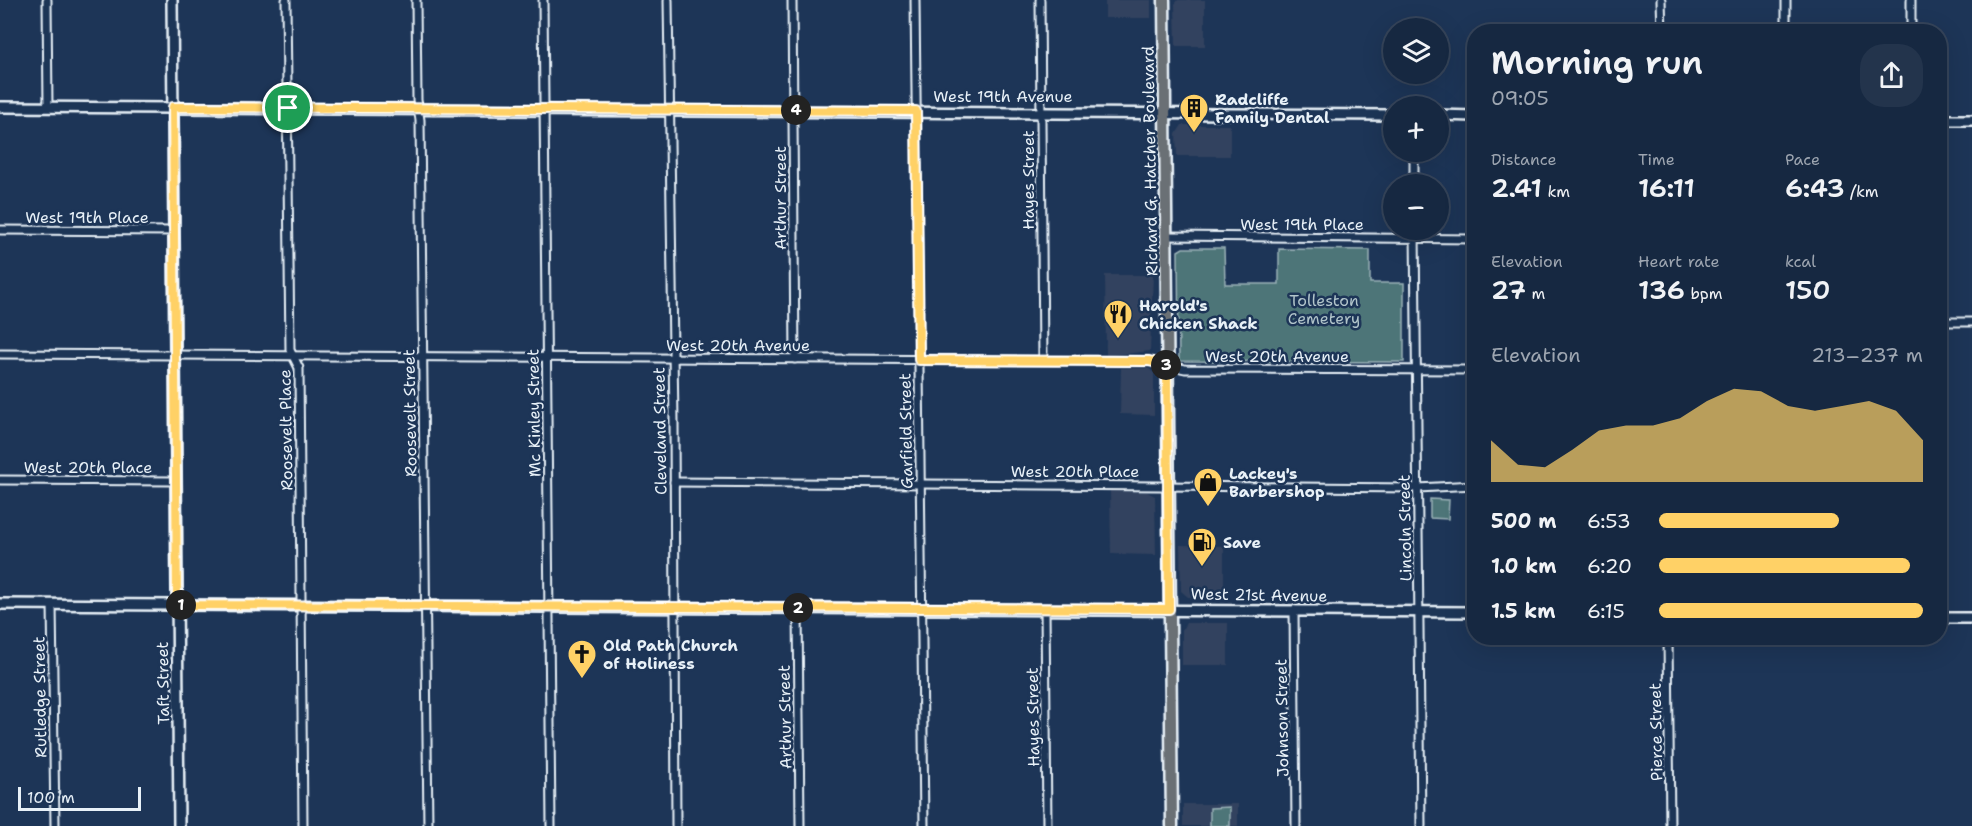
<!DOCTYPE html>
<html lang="en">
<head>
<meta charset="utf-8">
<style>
  :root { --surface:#162841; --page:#23344c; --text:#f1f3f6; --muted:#9ea6b1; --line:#35445a; --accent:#ffd166 }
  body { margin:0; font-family:"Shantell Sans",sans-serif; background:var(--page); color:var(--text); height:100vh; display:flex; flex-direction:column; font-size:22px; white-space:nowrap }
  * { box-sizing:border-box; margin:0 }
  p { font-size:20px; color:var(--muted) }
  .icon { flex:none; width:33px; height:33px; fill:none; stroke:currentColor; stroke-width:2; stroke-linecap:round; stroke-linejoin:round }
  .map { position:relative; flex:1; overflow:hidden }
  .drawer { position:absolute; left:1467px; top:24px; width:480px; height:621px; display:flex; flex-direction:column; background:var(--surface); border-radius:24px; box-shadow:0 6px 24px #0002,0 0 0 2px var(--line) }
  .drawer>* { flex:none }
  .controls { position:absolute; left:1383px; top:18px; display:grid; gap:12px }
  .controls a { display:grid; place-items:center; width:66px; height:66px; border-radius:50%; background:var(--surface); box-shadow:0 6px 24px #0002,0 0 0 2px var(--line); font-size:30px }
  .scale { position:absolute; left:18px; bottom:15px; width:123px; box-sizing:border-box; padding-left:6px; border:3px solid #e8f1f8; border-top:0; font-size:16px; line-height:21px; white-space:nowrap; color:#e8f1f8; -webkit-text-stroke:4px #1d3557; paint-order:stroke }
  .pin { position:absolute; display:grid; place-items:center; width:51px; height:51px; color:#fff; margin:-26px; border:3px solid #fff; border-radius:50%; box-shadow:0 2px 6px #0007 }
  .km { position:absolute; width:30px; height:30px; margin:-15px; border-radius:50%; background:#222; color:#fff; font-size:16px; line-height:30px; text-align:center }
  .round { display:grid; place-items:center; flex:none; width:63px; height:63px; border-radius:24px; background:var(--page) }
  .summary { display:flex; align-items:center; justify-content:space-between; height:102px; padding:0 24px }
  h1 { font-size:33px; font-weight:600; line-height:45px }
  .figures { display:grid; grid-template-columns:repeat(3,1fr); gap:9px; height:102px; padding:6px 24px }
  .figures div { display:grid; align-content:center }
  .figures b { font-size:26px; font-weight:600 }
  .figures small { font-size:16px; font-weight:400 }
  .figures p { font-size:16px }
  .chart { height:168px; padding:12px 24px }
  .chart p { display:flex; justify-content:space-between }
  .chart svg { width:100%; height:108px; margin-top:6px; fill:var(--accent); opacity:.7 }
  ul { padding:0 24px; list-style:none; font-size:20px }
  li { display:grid; grid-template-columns:96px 72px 1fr; align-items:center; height:45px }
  li i { height:15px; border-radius:8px; background:var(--accent) }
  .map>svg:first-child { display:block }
</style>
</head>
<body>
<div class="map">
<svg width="1972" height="826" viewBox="0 0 1972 826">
  <rect width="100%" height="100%" fill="#1d3557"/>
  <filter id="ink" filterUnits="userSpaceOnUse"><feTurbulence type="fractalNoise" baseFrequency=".0167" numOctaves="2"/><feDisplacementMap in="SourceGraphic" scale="12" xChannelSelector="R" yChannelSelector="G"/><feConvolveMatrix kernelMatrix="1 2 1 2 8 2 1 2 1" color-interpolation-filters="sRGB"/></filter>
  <g filter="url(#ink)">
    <g fill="#32425f">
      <rect x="1105" y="0" width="46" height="18"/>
      <polygon points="1178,0 1205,0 1205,46 1176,46 1175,4"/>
      <polygon points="1182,125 1230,125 1230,156 1177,156 1176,134"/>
      <polygon points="1105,275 1153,275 1150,351 1106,356"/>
      <polygon points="1121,368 1148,368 1154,373 1154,415 1120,414"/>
      <polygon points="1110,491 1147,492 1155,496 1156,555 1111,554"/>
      <polygon points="1180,545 1224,546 1224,597 1188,597 1181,591"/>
      <polygon points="1186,623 1228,623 1228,665 1182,665 1182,630"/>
      <rect x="1183" y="804" width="55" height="22"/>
    </g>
    <g fill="#4e7478" stroke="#9bb2b8" stroke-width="1.5">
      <polygon points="1183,248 1224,248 1225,284 1279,284 1279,249 1370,250 1370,283 1404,283 1404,362 1179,361 1178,251"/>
      <polygon points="1430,499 1449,500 1448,519 1430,518"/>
      <polygon points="1230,807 1230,826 1210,826 1210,808"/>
    </g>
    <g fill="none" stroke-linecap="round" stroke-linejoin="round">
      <g stroke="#e8f1f8" stroke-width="11">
        <g id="minor">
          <polyline points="47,0 48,107"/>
          <polyline points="286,0 290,350 299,368 303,826"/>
          <polyline points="416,0 417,100 420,120 428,826"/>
          <polyline points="543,0 551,826"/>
          <polyline points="668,0 674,421 676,826"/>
          <polyline points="792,0 795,359"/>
          <polyline points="915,0 924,826"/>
          <polyline points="1040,0 1043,360"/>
          <polyline points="1661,0 1662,32"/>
          <polyline points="1786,0 1786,32"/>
          <polyline points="1911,0 1911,32"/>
          <polyline points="1414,152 1414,184"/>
          <polyline points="0,230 174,231"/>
          <polyline points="1415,230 1421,826"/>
          <polyline points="1166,236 1474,239"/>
          <polyline points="1940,322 1972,322"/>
          <polyline points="0,354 1149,361 1185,369 1474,370"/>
          <polyline points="0,480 176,481"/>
          <polyline points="674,482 1418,488 1474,485"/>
          <polyline points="52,604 55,826"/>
          <polyline points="798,608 800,826"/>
          <polyline points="1045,609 1047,826"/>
          <polyline points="1294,610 1296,826"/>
          <polyline points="1668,638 1670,826"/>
        </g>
      </g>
      <g stroke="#e8f1f8" stroke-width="14">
        <g id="tertiary">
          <polyline points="172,0 179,826"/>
          <polyline points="0,107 1394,115"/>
          <polyline points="1438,115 1474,116"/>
          <polyline points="1940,120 1972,120"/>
          <polyline points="0,604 1474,612"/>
          <polyline points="1940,618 1972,618"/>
        </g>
      </g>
      <g stroke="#e8f1f8" stroke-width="15">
        <polyline id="primary" points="1164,0 1172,826"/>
      </g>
      <use href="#minor" stroke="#1d3557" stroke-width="7"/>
      <use href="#tertiary" stroke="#1d3557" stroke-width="9"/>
      <use href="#primary" stroke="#6b6f75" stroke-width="10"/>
    </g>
  </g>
  <g fill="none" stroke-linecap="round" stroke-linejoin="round" filter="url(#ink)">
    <g stroke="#fff" stroke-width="12">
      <polygon id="route" points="173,107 916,111 919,360 1149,361 1167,365 1169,609 177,605"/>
    </g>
    <use href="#route" stroke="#ffd166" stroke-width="8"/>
  </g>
  <defs>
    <g id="building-pin" transform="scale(1.5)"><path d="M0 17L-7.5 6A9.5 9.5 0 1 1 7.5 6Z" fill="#ffd166" stroke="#1d3557"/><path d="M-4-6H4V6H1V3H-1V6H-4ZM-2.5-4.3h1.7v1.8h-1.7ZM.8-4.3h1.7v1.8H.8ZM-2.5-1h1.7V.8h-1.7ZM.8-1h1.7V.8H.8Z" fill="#111"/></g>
    <g id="restaurant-pin" transform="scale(1.5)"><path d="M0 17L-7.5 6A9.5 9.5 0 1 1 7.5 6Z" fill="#ffd166" stroke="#1d3557"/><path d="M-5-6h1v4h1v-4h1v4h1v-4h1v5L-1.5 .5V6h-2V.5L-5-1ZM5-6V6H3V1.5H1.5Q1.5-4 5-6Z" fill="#111"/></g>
    <g id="shop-pin" transform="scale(1.5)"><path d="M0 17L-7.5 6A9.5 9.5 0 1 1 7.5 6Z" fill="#ffd166" stroke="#1d3557"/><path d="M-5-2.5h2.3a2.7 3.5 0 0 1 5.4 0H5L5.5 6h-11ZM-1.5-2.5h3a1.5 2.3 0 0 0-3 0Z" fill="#111"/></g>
    <g id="fuel-pin" transform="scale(1.5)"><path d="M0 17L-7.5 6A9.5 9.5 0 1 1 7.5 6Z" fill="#ffd166" stroke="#1d3557"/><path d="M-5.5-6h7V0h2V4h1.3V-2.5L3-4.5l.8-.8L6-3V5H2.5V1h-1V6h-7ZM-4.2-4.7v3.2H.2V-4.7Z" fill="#111"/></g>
    <g id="church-pin" transform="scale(1.5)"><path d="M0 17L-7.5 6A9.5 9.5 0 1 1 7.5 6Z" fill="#ffd166" stroke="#1d3557"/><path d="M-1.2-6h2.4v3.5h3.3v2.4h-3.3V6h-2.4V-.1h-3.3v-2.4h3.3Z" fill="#111"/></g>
  </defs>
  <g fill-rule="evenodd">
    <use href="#building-pin" x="1194" y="108"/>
    <use href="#restaurant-pin" x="1118" y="314"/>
    <use href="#shop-pin" x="1208" y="482"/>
    <use href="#fuel-pin" x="1202" y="542"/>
    <use href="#church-pin" x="582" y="654"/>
  </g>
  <g text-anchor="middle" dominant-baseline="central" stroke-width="5" stroke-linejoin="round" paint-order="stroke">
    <g font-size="16" fill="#e8f1f8" stroke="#1d3557">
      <text x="1003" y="96">West 19th Avenue</text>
      <text transform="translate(1150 161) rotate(-91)">Richard G. Hatcher Boulevard</text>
      <text transform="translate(1028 180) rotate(-90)">Hayes Street</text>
      <text transform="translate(780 198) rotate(-90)">Arthur Street</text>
      <text x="87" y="217">West 19th Place</text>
      <text x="1302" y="224">West 19th Place</text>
      <text x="738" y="345">West 20th Avenue</text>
      <text x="1277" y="356">West 20th Avenue</text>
      <text transform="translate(410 413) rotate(-91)">Roosevelt Street</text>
      <text transform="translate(534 413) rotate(-91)">Mc Kinley Street</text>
      <text transform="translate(286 430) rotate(-91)">Roosevelt Place</text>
      <text transform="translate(660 431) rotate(-91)">Cleveland Street</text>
      <text transform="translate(906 431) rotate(-91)">Garfield Street</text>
      <text x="88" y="467">West 20th Place</text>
      <text x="1075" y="471">West 20th Place</text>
      <text transform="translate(1405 528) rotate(-91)">Lincoln Street</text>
      <text transform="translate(1259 595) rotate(1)">West 21st Avenue</text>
      <text transform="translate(163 683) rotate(-91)">Taft Street</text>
      <text transform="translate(40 697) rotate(-91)">Rutledge Street</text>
      <text transform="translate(785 717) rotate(-91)">Arthur Street</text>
      <text transform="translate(1033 717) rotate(-91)">Hayes Street</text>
      <text transform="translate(1282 718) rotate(-91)">Johnson Street</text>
      <text transform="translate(1656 732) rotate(-91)">Pierce Street</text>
    </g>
    <g font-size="16" font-weight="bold" fill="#e8f1f8" stroke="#1d3557" text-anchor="start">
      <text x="1215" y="99">Radcliffe<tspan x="1215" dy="18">Family Dental</tspan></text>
      <text x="1139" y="305">Harold's<tspan x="1139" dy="18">Chicken Shack</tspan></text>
      <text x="1229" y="473">Lackey's<tspan x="1229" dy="18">Barbershop</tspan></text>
      <text x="1223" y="542">Save</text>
      <text x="603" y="645">Old Path Church<tspan x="603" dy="18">of Holiness</tspan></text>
    </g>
    <g font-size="16" fill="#b2c5cb" stroke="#1d3557">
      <text x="1324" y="300">Tolleston<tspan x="1324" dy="18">Cemetery</tspan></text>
    </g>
  </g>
</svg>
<div class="controls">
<a><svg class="icon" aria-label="layers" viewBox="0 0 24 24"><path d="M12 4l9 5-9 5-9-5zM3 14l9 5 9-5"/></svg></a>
<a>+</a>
<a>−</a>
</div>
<div class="scale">100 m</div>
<div class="pin" style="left:288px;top:108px;background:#1e9e55"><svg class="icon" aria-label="arrive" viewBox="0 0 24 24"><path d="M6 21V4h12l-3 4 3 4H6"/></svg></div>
<b class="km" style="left:181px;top:605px">1</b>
<b class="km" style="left:798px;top:608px">2</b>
<b class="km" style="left:1166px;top:365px">3</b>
<b class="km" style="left:796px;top:110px">4</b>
<section class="drawer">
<div class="summary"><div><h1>Morning run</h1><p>09:05</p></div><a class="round"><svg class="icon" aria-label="share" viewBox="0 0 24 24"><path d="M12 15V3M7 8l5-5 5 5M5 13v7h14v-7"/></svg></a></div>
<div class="figures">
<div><p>Distance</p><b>2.41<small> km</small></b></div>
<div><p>Time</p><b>16:11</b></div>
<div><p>Pace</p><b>6:43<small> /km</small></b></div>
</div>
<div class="figures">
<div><p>Elevation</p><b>27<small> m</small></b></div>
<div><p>Heart rate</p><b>136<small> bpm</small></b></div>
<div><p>kcal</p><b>150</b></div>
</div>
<div class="chart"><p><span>Elevation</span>213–237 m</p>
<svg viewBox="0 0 160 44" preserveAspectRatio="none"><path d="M0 44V27L10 37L20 38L30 31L40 23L50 21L60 21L70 18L80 11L90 6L100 7L110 13L120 15L130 13L140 11L150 15L160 27V44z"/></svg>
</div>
<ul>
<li><b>500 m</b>6:53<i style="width:68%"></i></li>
<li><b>1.0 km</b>6:20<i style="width:95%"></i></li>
<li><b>1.5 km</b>6:15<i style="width:100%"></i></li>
</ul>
</section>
</div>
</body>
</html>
